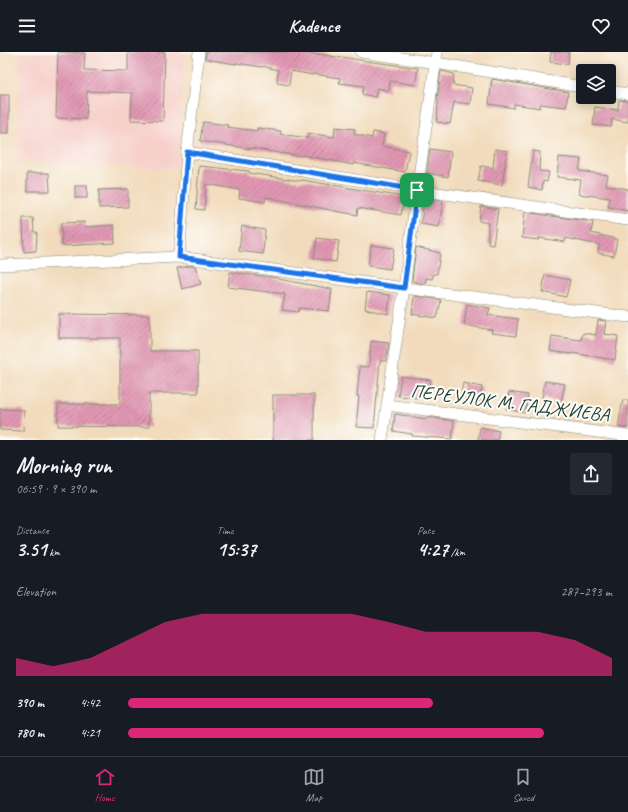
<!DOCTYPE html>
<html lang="en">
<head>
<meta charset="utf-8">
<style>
  :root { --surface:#171b24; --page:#242831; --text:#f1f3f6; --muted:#9ea1a6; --line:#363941; --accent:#db2777 }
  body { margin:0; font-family:Caveat,sans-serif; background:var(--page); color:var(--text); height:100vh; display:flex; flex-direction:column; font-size:15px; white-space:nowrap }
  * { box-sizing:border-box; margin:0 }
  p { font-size:13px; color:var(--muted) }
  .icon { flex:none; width:22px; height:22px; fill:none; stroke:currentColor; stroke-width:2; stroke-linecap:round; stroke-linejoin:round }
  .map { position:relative; height:388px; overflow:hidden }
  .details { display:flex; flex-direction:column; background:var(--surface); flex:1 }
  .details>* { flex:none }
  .fabs { position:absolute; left:576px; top:12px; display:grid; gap:8px }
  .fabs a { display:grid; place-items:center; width:40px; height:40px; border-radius:4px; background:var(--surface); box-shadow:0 2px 10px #0003; font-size:20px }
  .pin { position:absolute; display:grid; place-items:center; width:34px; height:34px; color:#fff; margin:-17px; border-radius:8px; box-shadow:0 2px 6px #0006 }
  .round { display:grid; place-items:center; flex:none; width:42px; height:42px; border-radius:4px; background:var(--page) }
  .summary { display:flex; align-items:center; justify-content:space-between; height:68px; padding:0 16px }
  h1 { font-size:22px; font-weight:800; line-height:30px }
  .stats { display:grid; grid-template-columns:repeat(3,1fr); gap:6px; height:68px; padding:4px 16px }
  .stats div { display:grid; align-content:center }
  .stats b { font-size:20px; font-weight:800 }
  .stats small { font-size:11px; font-weight:400 }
  .stats p { font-size:11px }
  .chart { height:112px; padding:8px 16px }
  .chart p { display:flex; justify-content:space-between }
  .chart svg { width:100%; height:72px; margin-top:4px; fill:var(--accent); opacity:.7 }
  ul { padding:0 16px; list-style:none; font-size:13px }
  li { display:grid; grid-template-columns:64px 48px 1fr; align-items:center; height:30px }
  li i { height:10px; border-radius:5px; background:var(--accent) }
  header { display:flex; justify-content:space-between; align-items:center; height:52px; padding:0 16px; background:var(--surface); font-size:18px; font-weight:800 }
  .tabs { display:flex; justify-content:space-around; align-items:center; height:56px; border-top:1px solid var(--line); background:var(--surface); font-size:11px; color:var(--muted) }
  .tabs a { display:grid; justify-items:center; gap:2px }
  .tabs .selected { color:var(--accent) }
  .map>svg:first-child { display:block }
</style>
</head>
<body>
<header><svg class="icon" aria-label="menu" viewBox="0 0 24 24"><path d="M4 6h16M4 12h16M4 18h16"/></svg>Kadence<svg class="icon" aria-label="heart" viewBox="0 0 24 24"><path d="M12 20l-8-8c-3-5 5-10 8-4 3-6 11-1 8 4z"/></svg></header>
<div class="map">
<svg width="628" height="388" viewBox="0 0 628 388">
  <defs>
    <pattern id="building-hatch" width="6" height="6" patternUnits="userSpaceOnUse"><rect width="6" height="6" fill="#e197b3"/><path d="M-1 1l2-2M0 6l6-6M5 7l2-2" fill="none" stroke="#b67c92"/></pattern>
  </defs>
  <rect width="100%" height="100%" fill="#fdfcf7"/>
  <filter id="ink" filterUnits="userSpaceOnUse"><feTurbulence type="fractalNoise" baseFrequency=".025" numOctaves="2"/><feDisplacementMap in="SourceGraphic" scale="8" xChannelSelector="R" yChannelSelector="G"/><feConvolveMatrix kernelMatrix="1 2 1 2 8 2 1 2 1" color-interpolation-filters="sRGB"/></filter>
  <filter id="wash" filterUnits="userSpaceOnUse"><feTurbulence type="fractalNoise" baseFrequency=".012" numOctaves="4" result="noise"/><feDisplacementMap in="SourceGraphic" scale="16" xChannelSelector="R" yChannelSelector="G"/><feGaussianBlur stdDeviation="0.9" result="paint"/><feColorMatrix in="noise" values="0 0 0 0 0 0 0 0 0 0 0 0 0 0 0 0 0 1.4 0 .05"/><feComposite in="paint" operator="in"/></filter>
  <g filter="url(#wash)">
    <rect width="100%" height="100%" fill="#f2dbbc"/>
    <polygon fill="#f7d0ca" points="20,0 185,0 177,117 18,109"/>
    <g id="blocks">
      <g fill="url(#building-hatch)">
        <polygon points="58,0 85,1 84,18 128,19 128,0 165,0 163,69 131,68 132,41 87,39 86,67 56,66"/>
        <polygon points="206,0 300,0 318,3 318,2 342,6 342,5 366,9 418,16 415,33 390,29 389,39 377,36 375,45 362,42 364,34 339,31 340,26 313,22 313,23 291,19 289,33 277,31 278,18 262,14 262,15 236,11 236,12 205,7"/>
        <polygon points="551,0 569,0 568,12 550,10"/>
        <polygon points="441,19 454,22 453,33 472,36 470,52 454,50 450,72 437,70 438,48 437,47"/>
        <polygon points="492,27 568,40 566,55 540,52 540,56 514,52 514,56 489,52"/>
        <rect x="0" y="43" width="9" height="38"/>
        <polygon points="619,48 628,49 628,70 612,67 611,75 593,73 595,55 618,58"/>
        <polygon points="203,70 228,73 227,75 257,79 257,76 281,79 280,82 308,86 308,81 334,85 335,75 355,77 354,82 372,86 373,80 384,82 382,94 409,99 405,120 354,111 354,113 302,103 302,104 279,101 252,96 252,97 200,89"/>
        <polygon points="430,97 451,100 448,125 427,121"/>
        <polygon points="495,97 507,99 502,133 478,129 481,114 493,116"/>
        <polygon points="533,99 540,100 539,119 549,120 547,130 543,129 542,138 528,135"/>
        <polygon points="559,105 581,107 579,119 608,123 606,133 628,137 628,159 608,155 610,146 579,142 581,128 557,125"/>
        <polygon points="199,114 249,119 249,121 301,129 302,128 404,145 401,163 358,156 357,163 335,159 266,145 265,150 239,146 240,138 206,132 204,158 196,157"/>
        <polygon points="27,121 49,121 50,139 27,139"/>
        <rect x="75" y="134" width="12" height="12"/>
        <polygon points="128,137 128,155 99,156 99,138"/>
        <polygon points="424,146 443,149 439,175 421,172"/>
        <polygon points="481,154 498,157 493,193 488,192 488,171 479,169"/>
        <polygon points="525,160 593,170 591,181 617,187 614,204 598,201 599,193 566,186 565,190 539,186 539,188 522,186"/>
        <polygon points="23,166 33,166 34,180 37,180 36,199 24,200"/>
        <polygon points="84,170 85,175 114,173 115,191 62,194 61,171"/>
        <polygon points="242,174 265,178 263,202 239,199"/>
        <polygon points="317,186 339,189 336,210 314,206"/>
        <polygon points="371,193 394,196 390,217 368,214"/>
        <polygon points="416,195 440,201 437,222 434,222 432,227 426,226 425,232 412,229"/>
        <polygon points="190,214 195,214 201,232 182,237 177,216"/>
        <polygon points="230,220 278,226 278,227 332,237 329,259 299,256 298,260 282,258 285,242 228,235"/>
        <polygon points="545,223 570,228 566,245 542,240"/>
        <polygon points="367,240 390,243 388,262 365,257"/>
        <polygon points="414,244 441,248 437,266 412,262"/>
        <polygon points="467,252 490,256 488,263 518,267 516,284 491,281 492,278 464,273"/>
        <polygon points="59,262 150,263 150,299 198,299 198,341 149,341 149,375 58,374 58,352 120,352 120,286 59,286"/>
        <polygon points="598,268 606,269 604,282 618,284 615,308 572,301 572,302 550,299 552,284 581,288 583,281 596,283"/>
        <polygon points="371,289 389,291 386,309 380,309 374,376 356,375 359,344 357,344 360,314 369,315"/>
        <polygon points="401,324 431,328 428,347 398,344"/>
        <polygon points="545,329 565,332 561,350 542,346"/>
        <polygon points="463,331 482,335 479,352 460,349"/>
        <polygon points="509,340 528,343 525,361 506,357"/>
        <rect x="273" y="343" width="41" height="45"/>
        <polygon points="623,348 628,348 628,376 618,375"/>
        <polygon points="0,357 24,358 23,379 0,378"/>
        <polygon points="395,362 427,367 427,365 454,369 452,387 412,384 412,382 393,379"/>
        <polygon points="480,375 499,379 497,388 478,388"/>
      </g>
    </g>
  </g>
  <g filter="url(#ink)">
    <use href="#blocks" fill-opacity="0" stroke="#888c78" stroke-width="1"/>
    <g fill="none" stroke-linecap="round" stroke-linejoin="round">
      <g stroke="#888c78" stroke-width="12">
        <g id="minor">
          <polyline points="361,0 436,11 583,35"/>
          <polyline points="609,39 628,42"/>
          <polyline points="187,100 417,138 628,168"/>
          <polyline points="179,205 187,100 199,0"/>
          <polyline points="0,213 179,205 404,236 628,265"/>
          <polyline points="387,353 628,384"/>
          <polyline points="382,388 404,236 417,138 437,0"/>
        </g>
      </g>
      <use href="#minor" stroke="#fff" stroke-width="11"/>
    </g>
  </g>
  <g fill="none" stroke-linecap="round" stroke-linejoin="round" filter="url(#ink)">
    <g stroke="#fff" stroke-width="8">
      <polygon id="route" points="187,100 417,138 404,236 179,205"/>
    </g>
    <use href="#route" stroke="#1a73e8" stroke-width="5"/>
  </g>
  <g text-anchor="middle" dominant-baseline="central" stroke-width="4" stroke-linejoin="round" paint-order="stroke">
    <g font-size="19" fill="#1f3d34" stroke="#fdfcf7">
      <text transform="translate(510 351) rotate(7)">ПЕРЕУЛОК М. ГАДЖИЕВА</text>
    </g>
  </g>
</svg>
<div class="fabs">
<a><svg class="icon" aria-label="layers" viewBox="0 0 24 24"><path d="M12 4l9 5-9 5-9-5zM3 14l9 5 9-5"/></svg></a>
</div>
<div class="pin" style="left:417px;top:138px;background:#1e9e55"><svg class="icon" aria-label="arrive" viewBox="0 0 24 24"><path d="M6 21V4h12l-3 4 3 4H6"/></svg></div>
</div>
<section class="details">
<div class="summary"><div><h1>Morning run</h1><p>06:59 · 9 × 390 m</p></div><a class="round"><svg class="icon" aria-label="share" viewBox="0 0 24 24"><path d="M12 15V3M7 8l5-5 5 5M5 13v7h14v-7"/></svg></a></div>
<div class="stats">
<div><p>Distance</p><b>3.51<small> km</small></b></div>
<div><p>Time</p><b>15:37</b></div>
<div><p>Pace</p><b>4:27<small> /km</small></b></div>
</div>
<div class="chart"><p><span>Elevation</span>287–293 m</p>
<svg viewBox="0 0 160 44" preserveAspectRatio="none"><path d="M0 44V33L10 38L20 33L30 22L40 11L50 6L60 6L70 6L80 6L90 6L100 11L110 17L120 17L130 17L140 17L150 22L160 33V44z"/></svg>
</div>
<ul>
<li><b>390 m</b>4:42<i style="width:63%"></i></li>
<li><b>780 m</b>4:21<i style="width:86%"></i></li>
</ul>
</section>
<nav class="tabs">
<a class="selected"><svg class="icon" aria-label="home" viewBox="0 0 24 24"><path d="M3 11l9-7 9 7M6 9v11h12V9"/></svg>Home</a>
<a><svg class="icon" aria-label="map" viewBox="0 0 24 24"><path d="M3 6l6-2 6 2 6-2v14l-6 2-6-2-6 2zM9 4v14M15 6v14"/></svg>Map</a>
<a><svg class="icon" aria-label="saved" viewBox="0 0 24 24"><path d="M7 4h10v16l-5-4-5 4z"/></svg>Saved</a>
</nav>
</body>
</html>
